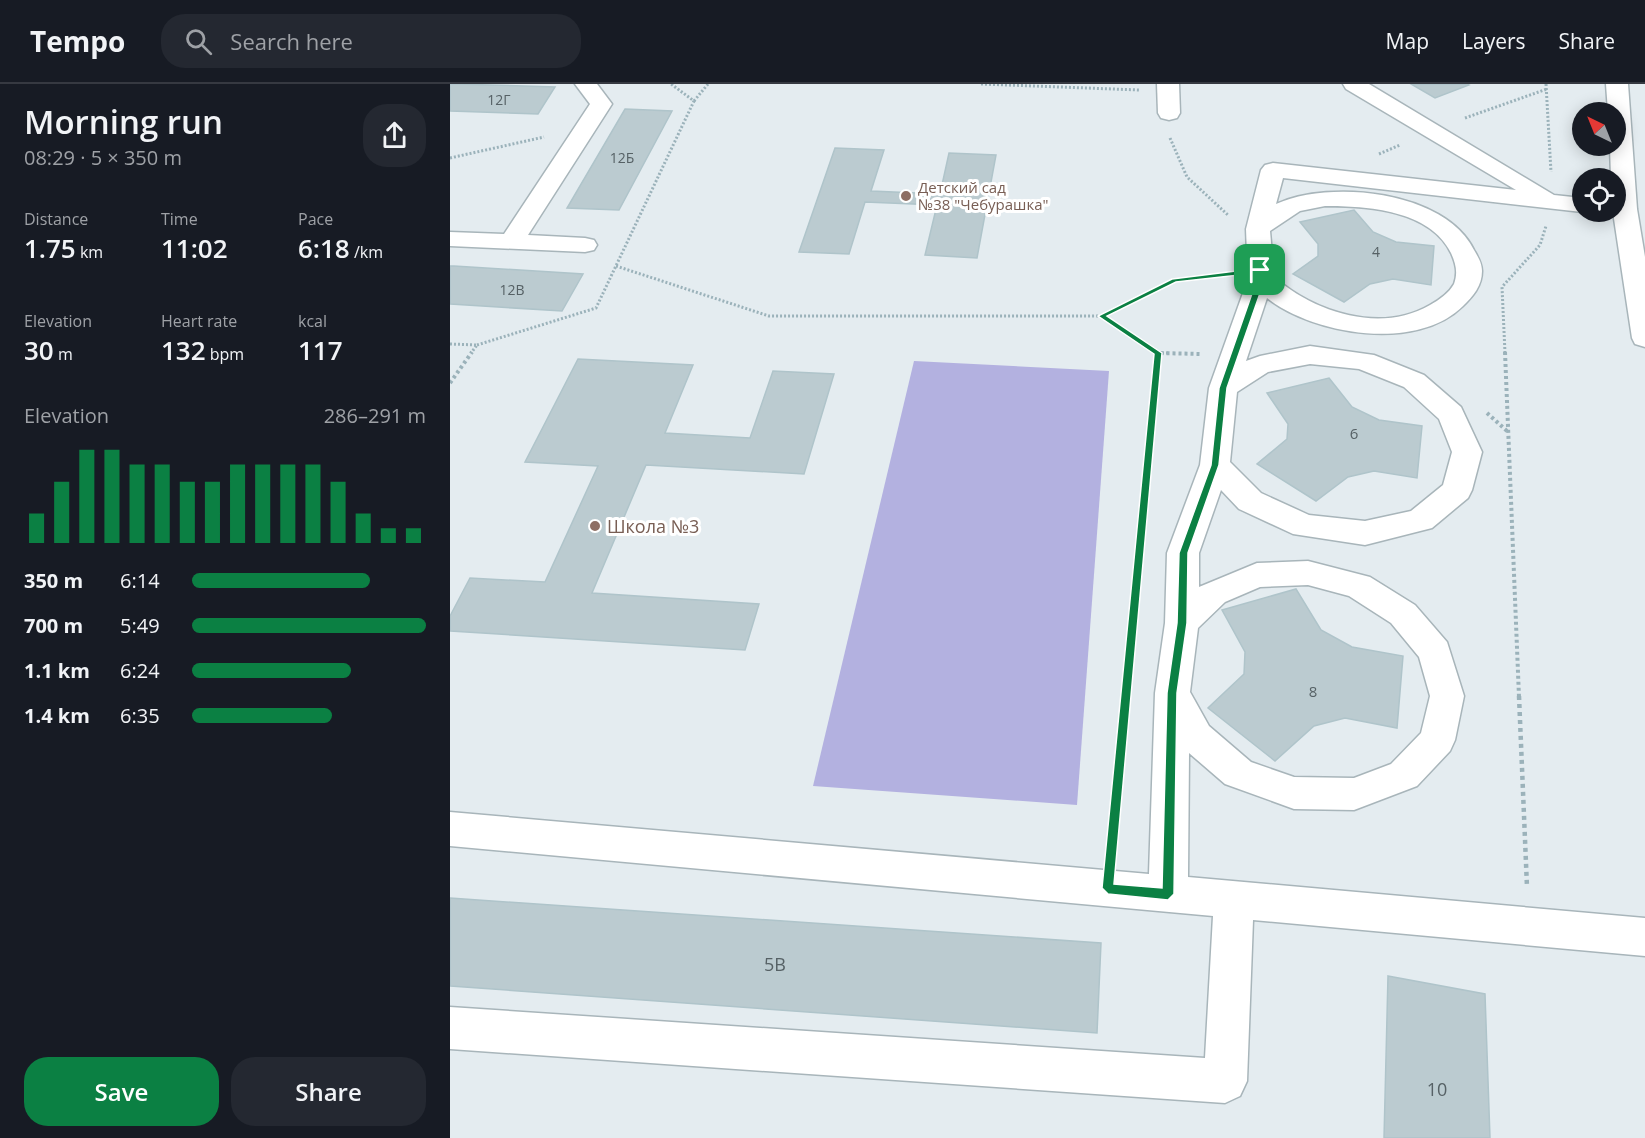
<!DOCTYPE html>
<html lang="en">
<head>
<meta charset="utf-8">
<style>
  :root { --surface:#171b24; --page:#242831; --text:#f1f3f6; --muted:#9ea1a6; --line:#363941; --accent:#0b8043 }
  body { margin:0; font-family:"Open Sans",sans-serif; background:var(--page); color:var(--text); height:100vh; display:flex; flex-direction:column; font-size:22px; white-space:nowrap }
  * { box-sizing:border-box; margin:0 }
  p { font-size:20px; color:var(--muted) }
  .icon { flex:none; width:33px; height:33px; fill:none; stroke:currentColor; stroke-width:2; stroke-linecap:round; stroke-linejoin:round }
  .map { position:relative; flex:1; overflow:hidden }
  .drawer { display:flex; flex-direction:column; background:var(--surface); width:450px }
  .drawer>* { flex:none }
  .needle { width:39px; rotate:317deg }
  .fabs { position:absolute; left:1122px; top:18px; display:grid; gap:12px }
  .fabs a { display:grid; place-items:center; width:54px; height:54px; border-radius:50%; background:var(--surface); box-shadow:0 3px 15px #0003; font-size:30px }
  .pin { position:absolute; display:grid; place-items:center; width:51px; height:51px; color:#fff; margin:-26px; border-radius:12px; box-shadow:0 3px 9px #0006 }
  .round { display:grid; place-items:center; flex:none; width:63px; height:63px; border-radius:24px; background:var(--page) }
  .summary { display:flex; align-items:center; justify-content:space-between; height:102px; padding:0 24px }
  h1 { font-size:33px; font-weight:600; line-height:45px }
  .stats { display:grid; grid-template-columns:repeat(3,1fr); gap:9px; height:102px; padding:6px 24px }
  .stats div { display:grid; align-content:center }
  .stats b { font-size:26px; font-weight:600 }
  .stats small { font-size:16px; font-weight:400 }
  .stats p { font-size:16px }
  .chart { height:168px; padding:12px 24px }
  .chart p { display:flex; justify-content:space-between }
  .chart svg { width:100%; height:108px; margin-top:6px; stroke:var(--accent); stroke-width:6 }
  .button { display:flex; gap:12px; margin-top:auto; padding:12px 24px }
  .button a { flex:1; height:69px; border-radius:24px; background:var(--accent); color:#fff; font-size:24px; font-weight:600; line-height:69px; text-align:center }
  .button a+a { background:var(--page); color:var(--text) }
  ul { padding:0 24px; list-style:none; font-size:20px }
  li { display:grid; grid-template-columns:96px 72px 1fr; align-items:center; height:45px }
  li i { height:15px; border-radius:8px; background:var(--accent) }
  header { display:flex; align-items:center; gap:36px; box-sizing:border-box; height:84px; padding:0 30px; background:var(--surface); border-bottom:2px solid var(--line) }
  header strong { font-size:28px }
  nav { display:flex; gap:33px; margin-inline-start:auto; font-size:21px }
  .search { width:420px; height:54px; background:var(--page); display:flex; align-items:center; gap:15px; box-sizing:border-box; padding:0 21px; border-radius:24px; color:var(--muted); font-size:22px }
  main { display:flex; flex:1; min-height:0 }
  .map>svg:first-child { display:block }
</style>
</head>
<body>
<header>
<strong>Tempo</strong>
<div class="search"><svg class="icon" aria-label="search" viewBox="0 0 24 24"><circle cx="10" cy="10" r="6"/><path d="M15 15l6 6"/></svg>Search here</div>
<nav><a>Map</a><a>Layers</a><a>Share</a></nav>
</header>
<main>
<section class="drawer">
<div class="summary"><div><h1>Morning run</h1><p>08:29 · 5 × 350 m</p></div><a class="round"><svg class="icon" aria-label="share" viewBox="0 0 24 24"><path d="M12 15V3M7 8l5-5 5 5M5 13v7h14v-7"/></svg></a></div>
<div class="stats">
<div><p>Distance</p><b>1.75<small> km</small></b></div>
<div><p>Time</p><b>11:02</b></div>
<div><p>Pace</p><b>6:18<small> /km</small></b></div>
</div>
<div class="stats">
<div><p>Elevation</p><b>30<small> m</small></b></div>
<div><p>Heart rate</p><b>132<small> bpm</small></b></div>
<div><p>kcal</p><b>117</b></div>
</div>
<div class="chart"><p><span>Elevation</span>286–291 m</p>
<svg viewBox="0 0 160 44" preserveAspectRatio="none"><path d="M5 44V32M15 44V19M25 44V6M35 44V6M45 44V12M55 44V12M65 44V19M75 44V19M85 44V12M95 44V12M105 44V12M115 44V12M125 44V19M135 44V32M145 44V38M155 44V38"/></svg>
</div>
<ul>
<li><b>350 m</b>6:14<i style="width:76%"></i></li>
<li><b>700 m</b>5:49<i style="width:100%"></i></li>
<li><b>1.1 km</b>6:24<i style="width:68%"></i></li>
<li><b>1.4 km</b>6:35<i style="width:60%"></i></li>
</ul>
<div class="button"><a>Save</a><a>Share</a></div>
</section>
<div class="map">
<svg width="1195" height="1054" viewBox="0 0 1195 1054">
  <rect width="100%" height="100%" fill="#e4ecf0"/>
  <polygon fill="#b3b1e0" points="464,277 659,287 627,721 363,702"/>
  <g fill="#bbcbd0" stroke="#afc4ca" stroke-width="1.5">
    <polygon points="0,0 7,0 105,3 88,30 0,27"/>
    <polygon points="961,0 1017,0 1019,1 985,14"/>
    <polygon points="175,25 222,27 169,126 117,124"/>
    <polygon points="385,64 434,66 421,107 490,110 499,69 546,71 527,174 475,171 487,121 415,118 399,170 349,168"/>
    <polygon points="904,126 923,148 946,158 984,162 981,201 943,195 920,200 894,218 843,190 868,172 868,160 850,138"/>
    <polygon points="0,182 4,182 133,190 112,227 0,220"/>
    <polygon points="128,275 243,281 215,349 300,354 323,287 384,290 354,390 196,381 142,509 309,520 295,566 0,547 0,532 20,494 95,498 148,382 75,378"/>
    <polygon points="879,294 902,323 929,336 972,342 967,394 924,387 898,393 866,417 807,380 837,355 838,340 817,309"/>
    <polygon points="846,505 871,546 902,563 953,572 947,644 895,634 864,642 825,677 758,624 794,590 795,568 772,526"/>
    <polygon points="0,814 651,859 647,949 0,902"/>
    <polygon points="938,892 1035,910 1040,1054 934,1054"/>
  </g>
  <g fill="none" stroke-linecap="round" stroke-linejoin="round">
    <g stroke="#a8b5ba" stroke-width="3">
      <g id="minor">
        <polygon points="125,0 147,0 162,20 78,151 135,154 144,156 147,161 144,166 135,168 0,162 0,148 54,150 140,20"/>
        <polygon points="707,0 729,0 730,29 727,34 719,36 711,34 708,29"/>
        <path d="M 893,0 L 919,0 L 1104,111 L 1132,114 L 1132,128 L 1135,128 L 1132,128 L 833,94 L 826,120 C 881,95 995,107 1024,166 C 1028,173 1032,179 1032,187 C 1032,202 1023,212 1013,222 C 967,268 864,251 817,214 L 796,277 L 810,272 L 860,262 L 924,271 L 974,291 L 1011,323 L 1032,368 L 1022,406 L 1018,414 L 982,444 L 915,461 L 843,450 L 789,425 L 771,406 L 749,469 L 749,503 L 807,479 L 858,477 L 920,493 L 965,521 L 997,558 L 1014,612 L 1005,656 L 1000,667 L 967,702 L 904,726 L 844,725 L 775,700 L 739,669 L 738,793 L 1195,834 L 1195,872 L 803,836 L 797,997 L 790,1012 L 775,1019 L 0,965 L 0,923 L 755,974 L 763,832 L 0,762 L 0,728 L 699,790 L 705,609 L 715,539 L 717,469 L 750,381 L 759,304 L 798,195 L 796,145 L 811,86 L 815,81 L 823,79 L 1066,106 L 896,5 ZM 875,122 C 917,122 980,126 1001,169 C 1006,180 1008,189 1004,200 C 999,209 989,216 980,221 C 930,250 864,228 824,193 L 820,147 L 850,127 ZM 860,280 L 909,285 L 954,303 L 989,335 L 1002,368 L 993,401 L 961,427 L 915,437 L 859,431 L 811,409 L 780,378 L 787,308 L 818,288 ZM 858,501 L 899,512 L 941,539 L 969,573 L 980,612 L 971,649 L 941,680 L 904,694 L 844,693 L 801,678 L 759,642 L 740,608 L 748,544 L 775,518 L 810,503 Z"/>
        <polygon points="1156,0 1178,0 1187,125 1195,173 1195,263 1185,260 1182,254 1163,128 1166,128 1166,94 1161,94 1160,62 1166,62 1166,28 1158,28"/>
      </g>
    </g>
    <g stroke="#9bb2ba" stroke-width="3" stroke-dasharray="2 2" stroke-linecap="butt">
      <polyline points="531,0 689,6"/>
      <polyline points="1096,0 1101,88"/>
      <polyline points="244,17 258,0"/>
      <polyline points="1015,34 1097,5"/>
      <polyline points="720,54 737,93 779,132"/>
      <polyline points="929,70 950,61"/>
      <polyline points="0,74 94,53"/>
      <polyline points="166,182 319,232 651,232 708,269"/>
      <polyline points="652,232 724,196 780,190"/>
      <polyline points="0,260 27,261 21,269"/>
      <polyline points="27,261 146,224 244,17 221,0"/>
      <polyline points="708,269 718,269"/>
      <polyline points="1055,269 1052,203 1090,161 1096,142"/>
    </g>
    <g stroke="#9bb2ba" stroke-width="4" stroke-dasharray="3 3" stroke-linecap="butt">
      <polyline points="706,268 708,269"/>
      <polyline points="1055,268 1069,613"/>
      <polyline points="0,299 22,268"/>
      <polyline points="1037,329 1058,348"/>
      <polyline points="676,613 708,269 751,270"/>
    </g>
    <g stroke="#9bb2ba" stroke-width="4.5" stroke-dasharray="4 4" stroke-linecap="butt">
      <polyline points="1069,612 1077,803"/>
      <polyline points="661,768 676,612"/>
    </g>
    <use href="#minor" fill="#fff" fill-rule="evenodd"/>
  </g>
  <path fill="#0b8043" stroke="#fff" stroke-width="1.5" fill-rule="evenodd" d="M 810,184 L 814,186 L 815,195 L 777,304 L 769,381 L 738,469 L 737,539 L 727,609 L 724,810 L 718,816 L 658,810 L 652,804 L 704,270 L 648,232 L 722,195 ZM 807,189 L 807,195 L 769,304 L 761,381 L 729,469 L 727,539 L 717,609 L 712,804 L 664,800 L 712,269 L 657,232 L 726,198 Z"/>
  <g fill="#8d6e63" stroke="#fff" stroke-width="2">
    <circle cx="456" cy="112" r="6"/>
    <circle cx="145" cy="442" r="6"/>
  </g>
  <g text-anchor="middle" dominant-baseline="central" stroke-width="6" stroke-linejoin="round" paint-order="stroke">
    <g font-size="14" fill="#566165">
      <text x="49" y="15">12Г</text>
      <text x="172" y="73">12Б</text>
      <text x="926" y="167">4</text>
      <text x="62" y="205">12В</text>
    </g>
    <g font-size="15" fill="#785e54" stroke="#fff" text-anchor="start">
      <text x="468" y="103">Детский сад<tspan x="468" dy="17">№38 "Чебурашка"</tspan></text>
    </g>
    <g font-size="15" fill="#566165">
      <text x="904" y="349">6</text>
      <text x="863" y="607">8</text>
    </g>
    <g font-size="18" fill="#785e54" stroke="#fff" text-anchor="start">
      <text x="157" y="442">Школа №3</text>
    </g>
    <g font-size="18" fill="#566165">
      <text x="325" y="880">5В</text>
      <text x="987" y="1005">10</text>
    </g>
  </g>
</svg>
<div class="fabs">
<a><svg class="needle" viewBox="-14 -14 28 28"><path d="M0-13l5 13h-10z" fill="#e53935"/><path d="M0 13l5-13h-10z" fill="#9ea1a6"/></svg></a>
<a><svg class="icon" aria-label="locate" viewBox="0 0 24 24"><circle cx="12" cy="12" r="6"/><path d="M12 2v4M12 18v4M2 12h4M18 12h4"/></svg></a>
</div>
<div class="pin" style="left:810px;top:186px;background:#1e9e55"><svg class="icon" aria-label="arrive" viewBox="0 0 24 24"><path d="M6 21V4h12l-3 4 3 4H6"/></svg></div>
</div>
</main>
</body>
</html>
